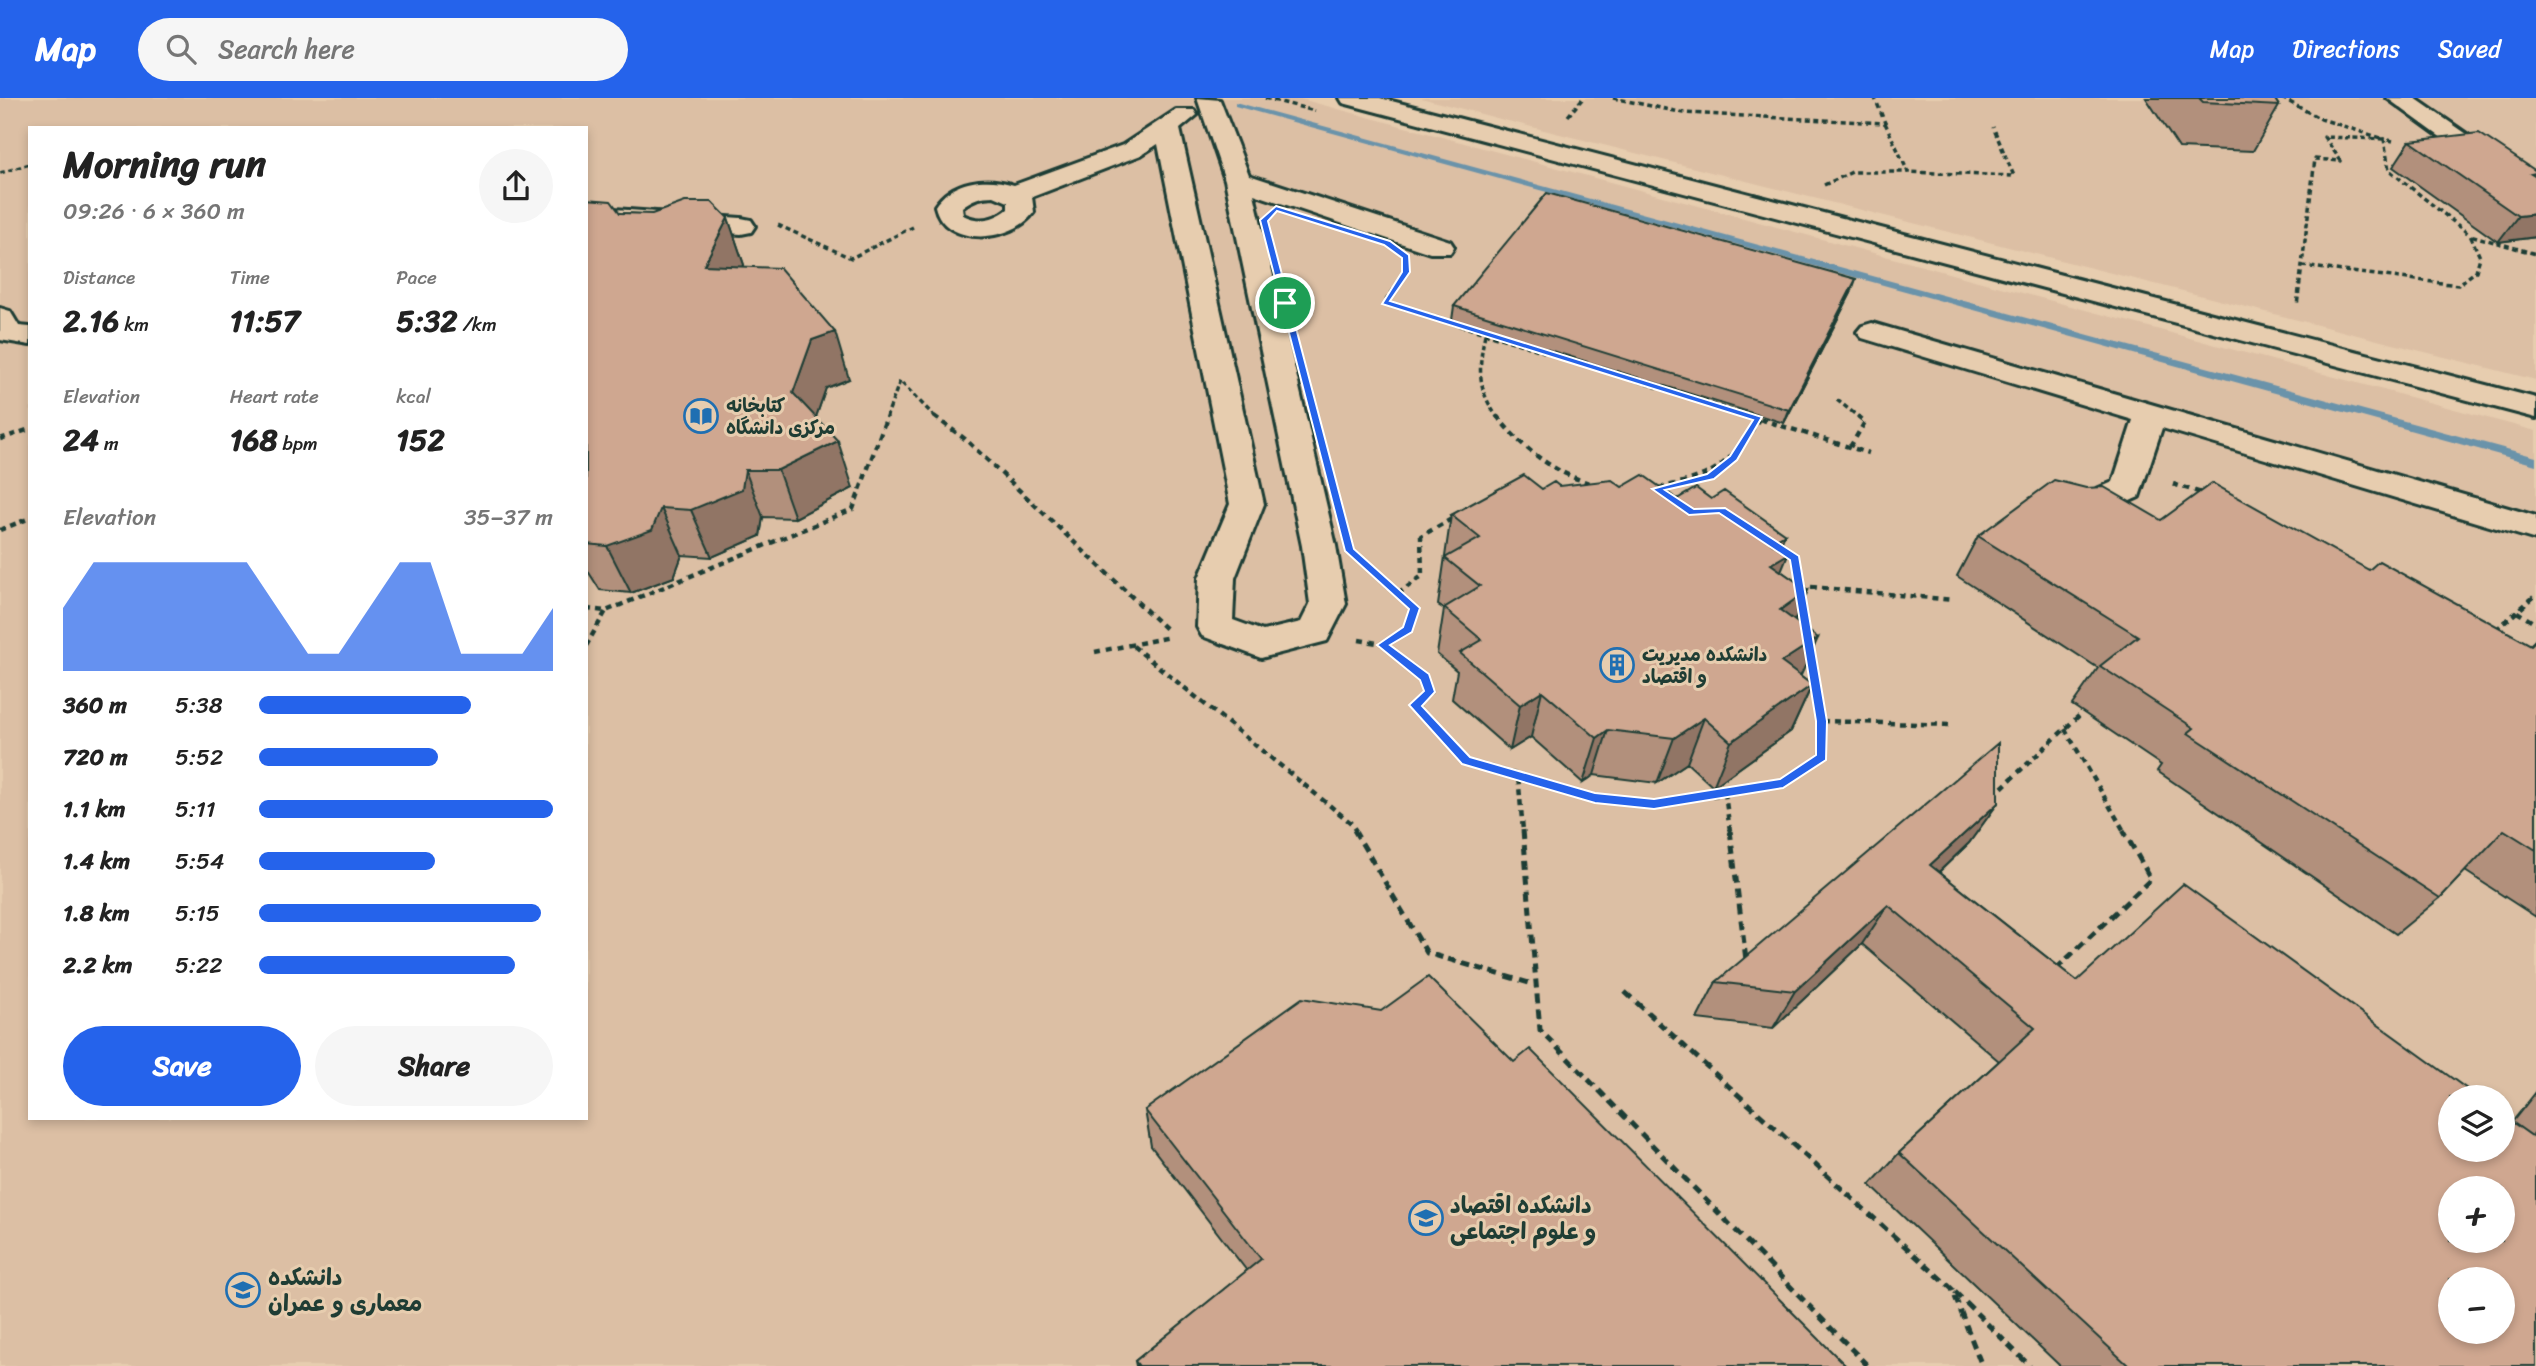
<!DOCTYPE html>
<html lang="en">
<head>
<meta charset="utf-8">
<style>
  :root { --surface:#fff; --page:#f6f6f6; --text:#222; --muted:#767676; --accent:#2563eb }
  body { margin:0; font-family:Sriracha,"Playpen Sans Arabic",sans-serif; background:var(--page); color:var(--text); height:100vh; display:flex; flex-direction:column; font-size:26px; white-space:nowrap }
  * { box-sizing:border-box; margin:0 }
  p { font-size:23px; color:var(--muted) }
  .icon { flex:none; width:38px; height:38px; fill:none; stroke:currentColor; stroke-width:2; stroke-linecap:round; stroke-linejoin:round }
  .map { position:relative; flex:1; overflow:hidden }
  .details { position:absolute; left:28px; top:28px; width:560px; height:994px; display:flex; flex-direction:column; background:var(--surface); border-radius:0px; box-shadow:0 4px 10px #0003 }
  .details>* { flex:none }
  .controls { position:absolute; left:2438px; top:987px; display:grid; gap:14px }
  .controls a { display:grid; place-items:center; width:77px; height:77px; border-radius:50%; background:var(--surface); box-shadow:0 4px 10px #0003; font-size:35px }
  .pin { position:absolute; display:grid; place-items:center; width:60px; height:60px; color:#fff; margin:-30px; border:4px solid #fff; border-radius:50%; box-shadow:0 2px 7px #0007 }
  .round { display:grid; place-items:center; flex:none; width:74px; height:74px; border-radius:37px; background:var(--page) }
  .head { display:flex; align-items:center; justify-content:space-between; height:119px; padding:0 35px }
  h1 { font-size:38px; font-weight:700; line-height:52px }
  .figures { display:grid; grid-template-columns:repeat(3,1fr); gap:10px; height:119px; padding:7px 35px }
  .figures div { display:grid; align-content:center }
  .figures b { font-size:30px; font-weight:700 }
  .figures small { font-size:19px; font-weight:400 }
  .figures p { font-size:19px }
  .chart { height:196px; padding:14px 35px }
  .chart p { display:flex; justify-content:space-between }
  .chart svg { width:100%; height:126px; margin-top:7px; fill:var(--accent); opacity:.7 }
  .action { display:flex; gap:14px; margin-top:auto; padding:14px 35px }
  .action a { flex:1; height:80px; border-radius:42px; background:var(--accent); color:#fff; font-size:28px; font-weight:700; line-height:80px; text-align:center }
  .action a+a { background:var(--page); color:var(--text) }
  ul { padding:0 35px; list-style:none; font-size:23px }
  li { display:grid; grid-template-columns:112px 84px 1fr; align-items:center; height:52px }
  li i { height:18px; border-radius:9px; background:var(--accent) }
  header { display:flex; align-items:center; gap:42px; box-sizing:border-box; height:98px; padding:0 35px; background:var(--accent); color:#fff }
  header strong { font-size:33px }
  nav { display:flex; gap:38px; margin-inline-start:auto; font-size:24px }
  .search { width:490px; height:63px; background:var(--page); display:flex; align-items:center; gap:18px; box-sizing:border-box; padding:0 24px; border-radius:38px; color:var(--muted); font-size:26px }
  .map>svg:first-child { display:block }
</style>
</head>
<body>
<header>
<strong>Map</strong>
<div class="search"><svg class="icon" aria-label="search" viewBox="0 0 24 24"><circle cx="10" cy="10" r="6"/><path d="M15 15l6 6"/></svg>Search here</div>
<nav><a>Map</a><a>Directions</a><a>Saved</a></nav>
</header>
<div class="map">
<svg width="2536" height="1268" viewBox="0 0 2536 1268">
  <rect width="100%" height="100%" fill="#e7cdaf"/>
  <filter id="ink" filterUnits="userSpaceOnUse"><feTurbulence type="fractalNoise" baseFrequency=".0143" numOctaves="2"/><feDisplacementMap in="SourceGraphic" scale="14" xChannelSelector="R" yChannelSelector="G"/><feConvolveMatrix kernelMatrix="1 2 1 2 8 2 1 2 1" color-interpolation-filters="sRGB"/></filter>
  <g filter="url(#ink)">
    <g fill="#dcbfa4" fill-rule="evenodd">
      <path d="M 0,0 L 1297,0 L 2536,333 L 2536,1268 L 0,1268 ZM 30,30 L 586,30 L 586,1020 L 30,1020 ZM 2450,999 L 2502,999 L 2502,1052 L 2450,1052 ZM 2450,1090 L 2502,1090 L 2502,1143 L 2450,1143 ZM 2450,1181 L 2502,1181 L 2502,1234 L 2450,1234 Z"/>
      <polygon points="1421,0 2536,0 2536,282 1504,22"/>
    </g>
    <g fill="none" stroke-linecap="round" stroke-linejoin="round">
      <polygon fill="#6a93aa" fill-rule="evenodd" points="1235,4 2536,359 2536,367 1235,8"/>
      <g stroke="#1f3d34" stroke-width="6">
        <g id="minor">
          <path d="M 1197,0 L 1220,2 L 1249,77 L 1450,143 L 1454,149 L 1450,155 L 1430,155 L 1254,96 L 1336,448 L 1346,506 L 1327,543 L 1261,560 L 1202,538 L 1197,529 L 1199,480 L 1230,406 L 1158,46 L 1141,57 L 1032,99 L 1034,114 C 1013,145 944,150 935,108 C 952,82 986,78 1014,87 L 1123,47 L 1176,12 L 1194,12 L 1197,17 L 1180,31 L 1264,406 L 1235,480 L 1233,522 L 1263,533 L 1301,524 L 1310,506 L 1302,448 L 1225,82 ZM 994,98 L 1008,104 L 1008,111 C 994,122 979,125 963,117 L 962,109 C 972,101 981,98 994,98 Z"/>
          <polygon points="1340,0 1380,0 2536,300 2536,320 1343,5"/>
          <polygon points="2387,0 2415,0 2536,84 2536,104 2527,102"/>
          <polygon points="586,109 741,120 751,122 755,128 751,134 741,136 586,125"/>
          <polygon points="0,210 10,213 19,228 30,229 30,247 0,242"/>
          <path d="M 1872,225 L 2536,418 L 2536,442 L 2162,330 L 2139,399 C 2115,409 2083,431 2057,424 L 2052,416 L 2057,408 L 2113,384 L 2133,322 L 1862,240 L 1857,234 L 1862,228 Z"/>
        </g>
      </g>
      <g stroke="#1f3d34" stroke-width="3.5" stroke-dasharray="5 3.5" stroke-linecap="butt">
        <polyline points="1265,0 1315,13"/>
        <polyline points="1613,0 1684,15 1885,25 1875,0"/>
        <polyline points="2282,0 2321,21 2384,41 2324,39 2341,63 2315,61 2297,208"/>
        <polyline points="1568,18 1583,0"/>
        <polyline points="1885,25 1908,74 2014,78 1993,29"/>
        <polyline points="2393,43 2384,41 2389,72 2470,137"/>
        <polyline points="0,75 30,66"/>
        <polyline points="1824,87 1852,74 1908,74"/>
        <polyline points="778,127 851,160 913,129"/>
        <polyline points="2302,168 2458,187 2476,173 2480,159 2470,137 2536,156"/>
        <polyline points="1404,178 1385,204 1756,320"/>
        <path d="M 1485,236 C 1478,270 1477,292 1498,320"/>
        <polyline points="1837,302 1860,320"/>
        <polyline points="886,320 900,283 936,320"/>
      </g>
      <g stroke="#1f3d34" stroke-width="4.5" stroke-dasharray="6 5" stroke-linecap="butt">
        <polyline points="934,318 965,341 1168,533"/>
        <path d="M 1497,318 C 1520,348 1553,375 1590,385"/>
        <polyline points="1750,318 1868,355"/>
        <polyline points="0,341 30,331"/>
        <polyline points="1850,349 1865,324 1858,318"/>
        <polyline points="2173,386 2205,396"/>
        <path d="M 1659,390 C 1716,377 1727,370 1759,321"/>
        <polyline points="0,432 30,420"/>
        <polyline points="1783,453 1795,460 1800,490"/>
        <polyline points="1371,472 1414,511 1408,531 1383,546 1425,579 1430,594 1415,607 1466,663 1518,677 1523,733"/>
        <polyline points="1800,488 1953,502"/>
        <polyline points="1398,496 1422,478 1421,438 1455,419"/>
        <polyline points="1802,502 1807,535"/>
        <polyline points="586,511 606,513 853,411 887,318"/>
        <polyline points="2517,514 2536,526"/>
        <polyline points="2496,532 2536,497"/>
        <polyline points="1359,542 1383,546"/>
        <polyline points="586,548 606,513"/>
        <polyline points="1133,548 1350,724 1356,733"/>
        <polyline points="1095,554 1170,539"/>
        <polyline points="1822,623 1951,627"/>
        <polyline points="2065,631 2124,733"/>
        <polyline points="1518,677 1595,700 1654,706 1725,696"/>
        <polyline points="1994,697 2083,614"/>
        <polyline points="1730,733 1725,696 1783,685 1822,659 1822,623 1810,550"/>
      </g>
      <g stroke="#1f3d34" stroke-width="5" stroke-dasharray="9 6" stroke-linecap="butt">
        <polyline points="1354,732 1427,855 1536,887"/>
        <polyline points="1523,732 1540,932 1868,1268"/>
        <polyline points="1730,732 1746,862"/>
        <polyline points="2056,871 2151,781 2123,732"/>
        <polyline points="1625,894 1952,1191 1982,1268"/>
        <polyline points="1955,1194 2030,1268"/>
      </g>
      <use href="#minor" fill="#e7cdaf" fill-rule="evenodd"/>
    </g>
    <g fill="#b2907c" stroke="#1f3d34" stroke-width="2">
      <polygon points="2146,0 2274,0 2279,8 2253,53 2179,50"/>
      <polygon points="2410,43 2536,73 2536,139 2498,144 2393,69"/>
      <polygon points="586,101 620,115 728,120 744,167 743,169 849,281 826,290 816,319 853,390 795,420 763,419 760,438 712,459 682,457 674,479 631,495 600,492 586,470"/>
      <polygon points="1851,195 1784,325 1452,222 1454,208"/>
      <polygon points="1559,388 1622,389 1677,401 1780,450 1781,473 1808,492 1795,523 1800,578 1812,587 1791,633 1713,689 1687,665 1657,685 1594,677 1583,685 1531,639 1510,652 1452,601 1457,573 1437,556 1444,511 1438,507 1451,417 1542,391"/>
      <polygon points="2161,422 2369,472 2530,547 2536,541 2536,819 2465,773 2440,800 2396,836 2157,673 2161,667 2072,607 2098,570 1957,478 1978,438"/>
      <polygon points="1998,705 1969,745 1939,774 2077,883 2512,1024 2536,994 2536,1268 2060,1268 1870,1087 1899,1055 1999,963 1862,846 1773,930 1697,921 1716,884"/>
      <polygon points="1514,964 1846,1268 1136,1268 1135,1263 1247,1173 1151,1048 1145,1012"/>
    </g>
    <g fill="#917565" stroke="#1f3d34" stroke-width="2">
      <polygon points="2536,116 2536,139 2498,144 2518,118"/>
      <polygon points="728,120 744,167 721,214 704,167"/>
      <polygon points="1856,181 1851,195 1784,325 1789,312"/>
      <polygon points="835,234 849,281 826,290 808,342 793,295 812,242"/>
      <polygon points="838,343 853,390 795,420 778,372"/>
      <polygon points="745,372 763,419 760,438 712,459 691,412"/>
      <polygon points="661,410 682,457 674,479 631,495 607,448"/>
      <polygon points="1785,436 1774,464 1788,456 1769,502 1771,444"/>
      <polygon points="1808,492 1788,538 1780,512"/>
      <polygon points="1818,540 1797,586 1781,564"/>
      <polygon points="1812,587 1791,633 1713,689 1731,644"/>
      <polygon points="1542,593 1531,639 1510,652 1520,607"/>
      <polygon points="1704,620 1687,665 1657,685 1674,640"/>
      <polygon points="1608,632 1594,677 1583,685 1597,640"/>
      <polygon points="1998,705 1969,745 1904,807 1930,767"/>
      <polygon points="1888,807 1862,846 1773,930 1795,893"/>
    </g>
    <g fill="#cfa790" stroke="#1f3d34" stroke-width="2" fill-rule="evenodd">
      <polygon points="2199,0 2274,0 2279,8 2203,4"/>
      <polygon points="2479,35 2536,73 2536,75 2531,76 2536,79 2536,116 2518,118 2410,43"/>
      <polygon points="1547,95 1856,181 1789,312 1454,208"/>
      <polygon points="586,101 611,103 620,115 652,116 685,104 712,104 728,120 704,167 780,170 835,234 812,242 793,295 838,343 778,372 745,372 742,391 691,412 661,410 652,432 607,448 586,446"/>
      <polygon points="1524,377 1542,391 1554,384 1559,388 1612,382 1622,389 1643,377 1677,401 1696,390 1711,401 1724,393 1785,436 1771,444 1788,456 1771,466 1808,492 1780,512 1818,540 1781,564 1812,587 1731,644 1704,620 1674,640 1608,632 1597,640 1542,593 1520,607 1460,555 1482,542 1444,510 1480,488 1445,460 1480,440 1451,417"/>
      <polygon points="2054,382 2086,390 2104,389 2161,422 2212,385 2369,472 2379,463 2531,547 2536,542 2536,752 2504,732 2440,800 2188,635 2194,630 2100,568 2138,538 1978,438"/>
      <path d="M 1998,645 L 1998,705 L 1930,767 L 2077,883 L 2183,786 L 2478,999 L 2450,999 L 2450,1052 L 2502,1052 L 2502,1017 L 2532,1038 L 2536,1032 L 2536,1268 L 2129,1268 L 1899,1055 L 2035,930 L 1888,807 L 1795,893 L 1716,884 ZM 2450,1090 L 2502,1090 L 2502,1143 L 2450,1143 ZM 2450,1181 L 2502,1181 L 2502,1234 L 2450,1234 Z"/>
      <polygon points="1428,879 1514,964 1530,951 1846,1268 1139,1268 1135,1263 1261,1161 1145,1012 1302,900 1381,913"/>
    </g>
  </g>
  <path fill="#2563eb" stroke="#fff" stroke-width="2" fill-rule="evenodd" d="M 1276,108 L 1390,143 L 1409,157 L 1410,174 L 1390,203 L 1762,319 L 1737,362 L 1714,381 L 1665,392 L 1694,411 L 1725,410 L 1799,458 L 1827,623 L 1826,662 L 1783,690 L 1654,711 L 1595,705 L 1462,666 L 1409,607 L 1424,593 L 1420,582 L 1377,547 L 1403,529 L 1409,511 L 1345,453 L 1260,122 ZM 1277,113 L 1384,147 L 1402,160 L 1402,174 L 1382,206 L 1753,322 L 1730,358 L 1707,376 L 1652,391 L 1689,417 L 1719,415 L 1790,462 L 1816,623 L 1816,657 L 1780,681 L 1654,701 L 1595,695 L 1470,659 L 1422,608 L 1435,594 L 1429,576 L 1390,547 L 1412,534 L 1420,510 L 1354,451 L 1268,123 Z"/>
  <defs>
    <g id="library-ring" transform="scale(1.75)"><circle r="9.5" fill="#e7cdaf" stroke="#1f6fb2" stroke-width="1.5"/><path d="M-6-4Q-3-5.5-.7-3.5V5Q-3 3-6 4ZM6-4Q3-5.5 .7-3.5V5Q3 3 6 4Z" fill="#1f6fb2"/></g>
    <g id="building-ring" transform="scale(1.75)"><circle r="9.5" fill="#e7cdaf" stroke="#1f6fb2" stroke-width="1.5"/><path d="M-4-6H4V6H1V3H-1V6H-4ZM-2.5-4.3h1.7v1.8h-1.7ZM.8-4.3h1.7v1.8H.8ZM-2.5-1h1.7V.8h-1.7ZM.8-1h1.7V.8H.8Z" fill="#1f6fb2"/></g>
    <g id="university-ring" transform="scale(1.75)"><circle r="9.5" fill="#e7cdaf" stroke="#1f6fb2" stroke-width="1.5"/><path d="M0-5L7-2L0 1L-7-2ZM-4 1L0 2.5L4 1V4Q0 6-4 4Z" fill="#1f6fb2"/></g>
  </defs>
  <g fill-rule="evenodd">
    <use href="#library-ring" x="701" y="318"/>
    <use href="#building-ring" x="1617" y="567"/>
    <use href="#university-ring" x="1426" y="1120"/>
    <use href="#university-ring" x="243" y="1192"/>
  </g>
  <g text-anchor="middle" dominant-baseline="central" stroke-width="6" stroke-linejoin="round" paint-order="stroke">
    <g font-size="19" font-weight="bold" fill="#1f3d34" stroke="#e7cdaf" text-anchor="start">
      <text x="726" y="307">کتابخانه<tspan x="726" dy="22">مرکزی دانشگاه</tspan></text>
      <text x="1642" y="556">دانشکده مدیریت<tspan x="1642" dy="22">و اقتصاد</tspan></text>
    </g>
    <g font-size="23" font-weight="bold" fill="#1f3d34" stroke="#e7cdaf" text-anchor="start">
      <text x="1450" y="1107">دانشکده اقتصاد<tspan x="1450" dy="26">و علوم اجتماعی</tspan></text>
      <text x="268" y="1179">دانشکده<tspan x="268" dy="26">معماری و عمران</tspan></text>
    </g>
  </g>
</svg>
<div class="controls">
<a><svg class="icon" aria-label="layers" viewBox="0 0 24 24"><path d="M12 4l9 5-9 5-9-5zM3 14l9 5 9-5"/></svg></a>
<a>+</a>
<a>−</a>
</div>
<div class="pin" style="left:1285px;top:205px;background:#1e9e55"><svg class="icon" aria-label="arrive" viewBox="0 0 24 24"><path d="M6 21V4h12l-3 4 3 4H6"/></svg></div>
<section class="details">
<div class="head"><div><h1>Morning run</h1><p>09:26 · 6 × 360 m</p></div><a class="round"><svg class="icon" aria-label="share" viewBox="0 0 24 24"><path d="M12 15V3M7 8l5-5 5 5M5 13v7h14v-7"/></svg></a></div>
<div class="figures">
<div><p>Distance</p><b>2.16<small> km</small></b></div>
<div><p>Time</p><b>11:57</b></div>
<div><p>Pace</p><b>5:32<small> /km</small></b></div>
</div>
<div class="figures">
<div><p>Elevation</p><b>24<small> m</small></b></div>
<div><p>Heart rate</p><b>168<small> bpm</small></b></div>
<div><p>kcal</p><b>152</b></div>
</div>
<div class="chart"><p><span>Elevation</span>35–37 m</p>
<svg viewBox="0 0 160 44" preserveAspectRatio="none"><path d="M0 44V22L10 6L20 6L30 6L40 6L50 6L60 6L70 22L80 38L90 38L100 22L110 6L120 6L130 38L140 38L150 38L160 22V44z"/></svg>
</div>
<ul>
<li><b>360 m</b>5:38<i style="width:72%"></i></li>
<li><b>720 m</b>5:52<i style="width:61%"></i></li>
<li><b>1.1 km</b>5:11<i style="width:100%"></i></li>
<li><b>1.4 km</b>5:54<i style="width:60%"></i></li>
<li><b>1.8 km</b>5:15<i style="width:96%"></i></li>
<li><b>2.2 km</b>5:22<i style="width:87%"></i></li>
</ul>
<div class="action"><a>Save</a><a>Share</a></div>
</section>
</div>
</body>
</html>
